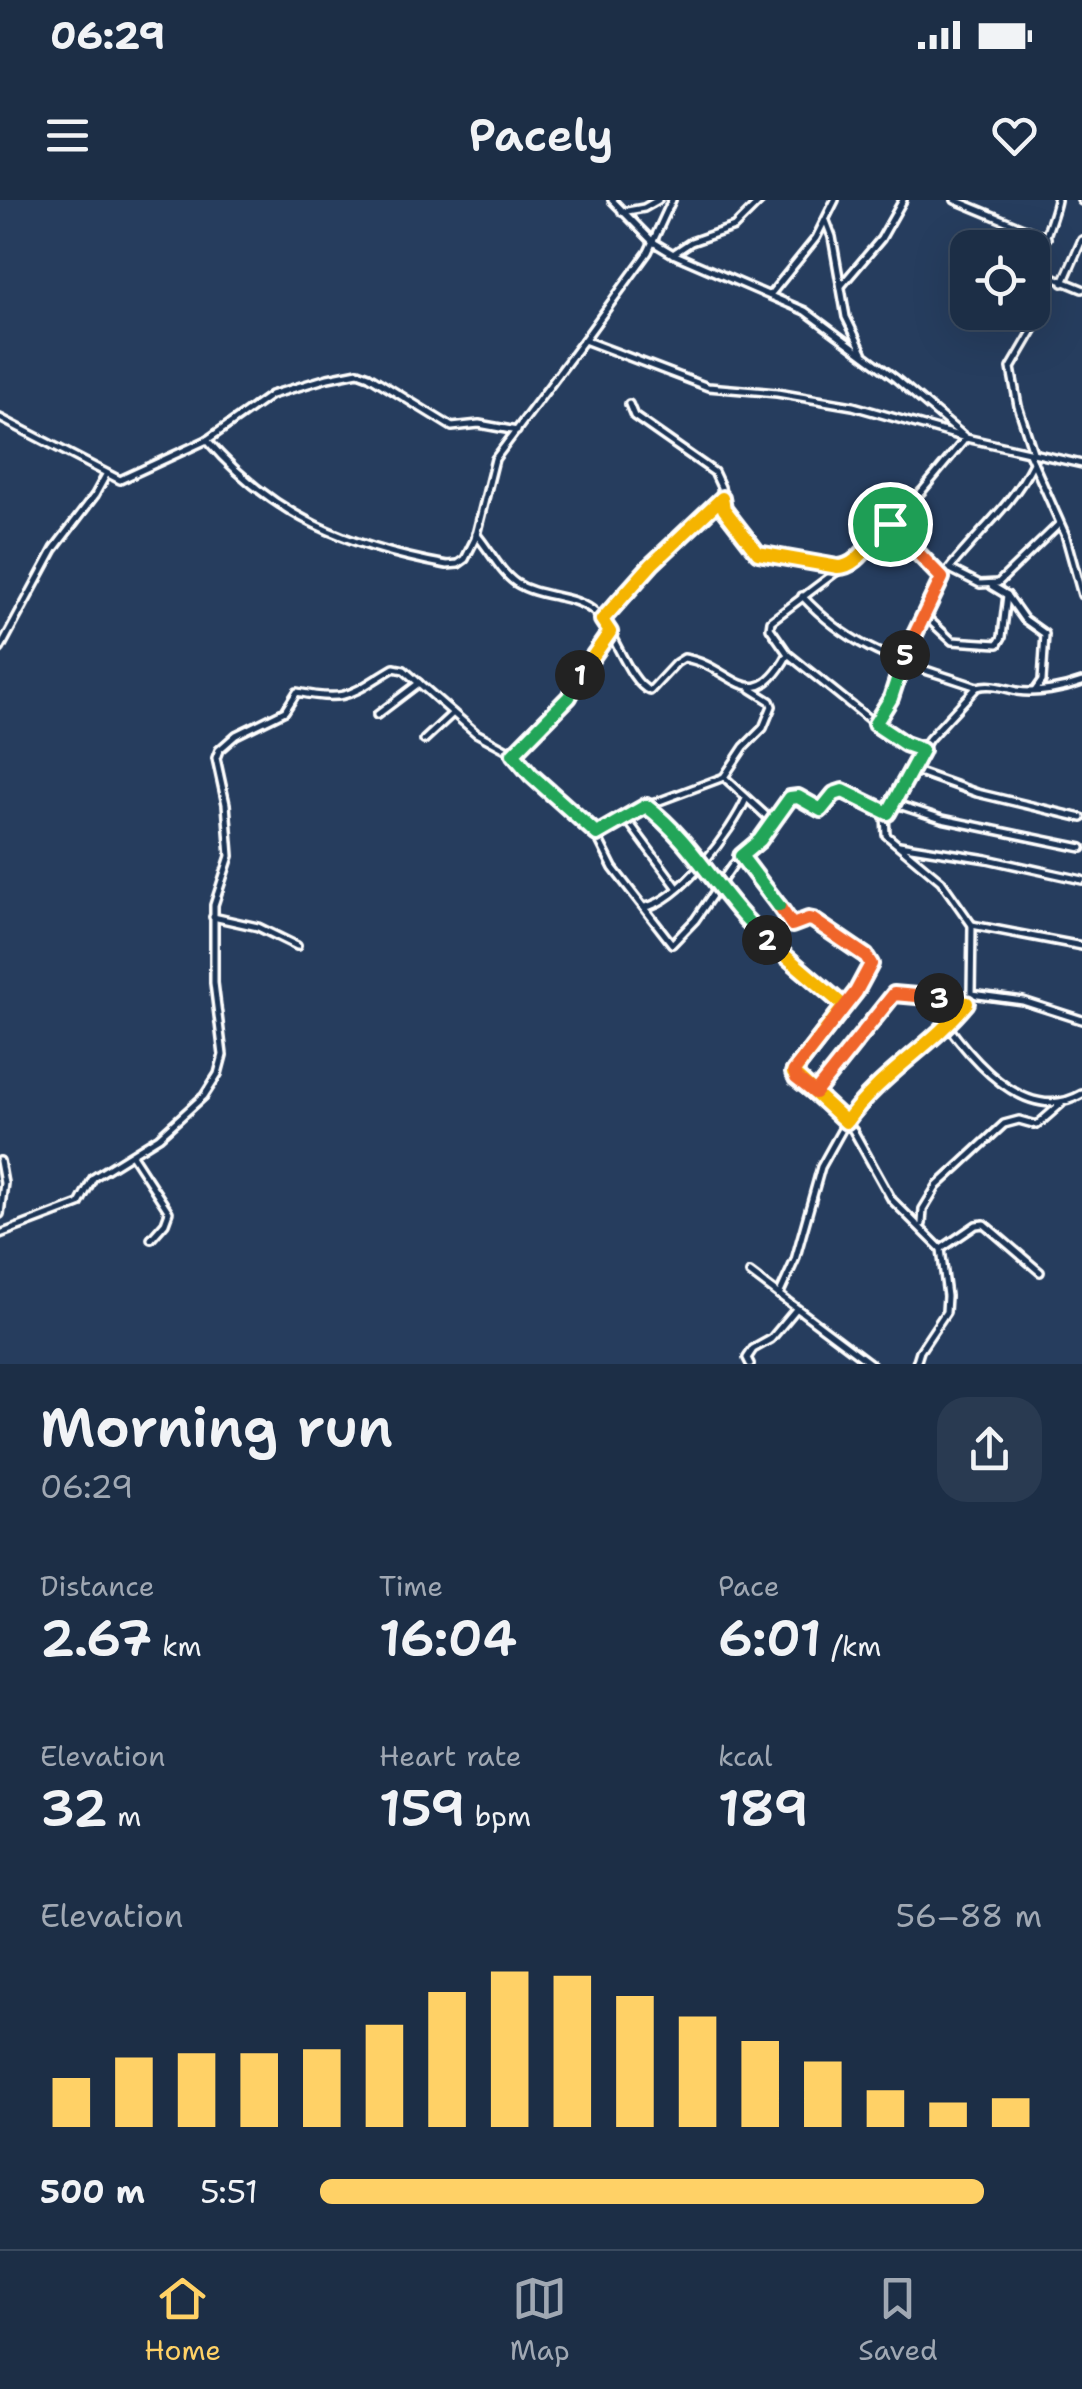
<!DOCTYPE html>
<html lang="en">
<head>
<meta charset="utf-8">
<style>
  :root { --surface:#1c2e46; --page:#293a51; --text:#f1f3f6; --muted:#a0a8b3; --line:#3a4a5f; --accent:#ffd166 }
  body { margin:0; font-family:"Shantell Sans",sans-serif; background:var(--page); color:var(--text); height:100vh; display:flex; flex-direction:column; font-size:38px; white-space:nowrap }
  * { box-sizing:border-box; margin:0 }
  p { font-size:32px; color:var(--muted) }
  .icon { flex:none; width:55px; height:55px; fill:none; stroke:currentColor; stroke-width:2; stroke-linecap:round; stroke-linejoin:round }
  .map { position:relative; height:1164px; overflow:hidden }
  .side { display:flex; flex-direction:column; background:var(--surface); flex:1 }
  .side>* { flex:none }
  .buttons { position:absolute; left:950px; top:30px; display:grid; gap:20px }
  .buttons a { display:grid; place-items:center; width:100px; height:100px; border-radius:20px; background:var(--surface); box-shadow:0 10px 40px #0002,0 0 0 2px var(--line); font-size:50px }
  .pin { position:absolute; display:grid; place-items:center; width:85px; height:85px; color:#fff; margin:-42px; border:5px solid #fff; border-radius:50%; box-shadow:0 2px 10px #0007 }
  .km { position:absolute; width:50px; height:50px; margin:-25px; border-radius:50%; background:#222; color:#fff; font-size:28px; line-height:50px; text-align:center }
  .round { display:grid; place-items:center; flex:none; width:105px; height:105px; border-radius:30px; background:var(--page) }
  .headline { display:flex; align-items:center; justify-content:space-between; height:170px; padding:0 40px }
  h1 { font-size:55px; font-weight:600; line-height:75px }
  .stats { display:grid; grid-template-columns:repeat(3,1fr); gap:15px; height:170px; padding:10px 40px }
  .stats div { display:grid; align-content:center }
  .stats b { font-size:50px; font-weight:600 }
  .stats small { font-size:28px; font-weight:400 }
  .stats p { font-size:28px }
  .chart { height:280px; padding:20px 40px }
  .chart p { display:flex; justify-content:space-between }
  .chart svg { width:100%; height:180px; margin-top:10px; stroke:var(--accent); stroke-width:6 }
  ul { padding:0 40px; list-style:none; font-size:32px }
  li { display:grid; grid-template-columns:160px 120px 1fr; align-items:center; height:75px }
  li i { height:25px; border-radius:12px; background:var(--accent) }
  .status { display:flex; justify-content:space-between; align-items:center; height:70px; padding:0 50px; background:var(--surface); direction:ltr }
  .status svg { height:28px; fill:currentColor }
  header { display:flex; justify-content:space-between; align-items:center; height:130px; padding:0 40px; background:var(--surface); font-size:45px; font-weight:600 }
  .menu { display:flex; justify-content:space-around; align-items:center; height:140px; border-top:2px solid var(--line); background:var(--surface); font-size:28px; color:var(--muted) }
  .menu a { display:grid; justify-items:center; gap:5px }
  .menu .current { color:var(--accent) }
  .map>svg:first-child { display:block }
</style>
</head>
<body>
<div class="status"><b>06:29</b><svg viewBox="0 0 49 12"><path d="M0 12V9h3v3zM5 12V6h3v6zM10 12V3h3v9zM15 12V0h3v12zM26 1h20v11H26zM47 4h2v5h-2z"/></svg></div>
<header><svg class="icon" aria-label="menu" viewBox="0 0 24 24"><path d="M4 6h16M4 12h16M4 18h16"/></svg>Pacely<svg class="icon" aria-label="heart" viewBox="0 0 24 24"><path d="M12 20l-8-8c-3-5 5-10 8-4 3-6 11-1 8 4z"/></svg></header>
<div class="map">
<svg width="1082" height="1164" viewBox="0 0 1082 1164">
  <rect width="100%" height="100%" fill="#263d5e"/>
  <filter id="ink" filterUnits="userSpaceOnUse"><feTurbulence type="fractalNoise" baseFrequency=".01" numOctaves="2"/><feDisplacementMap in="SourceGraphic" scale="20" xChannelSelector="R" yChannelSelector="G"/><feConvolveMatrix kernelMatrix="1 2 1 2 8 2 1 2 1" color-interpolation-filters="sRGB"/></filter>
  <g filter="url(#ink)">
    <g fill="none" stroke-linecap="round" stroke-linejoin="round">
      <g stroke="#fff" stroke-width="12">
        <g id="street">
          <polyline points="612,0 653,42 673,54 805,111 895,178 966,238 922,291 855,360 847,367 837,367 758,353 724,309 721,287 714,272 634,216 629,204"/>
          <polyline points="955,0 1047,38"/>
          <polyline points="1081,0 1082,1"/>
          <polyline points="622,12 644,8 658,0"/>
          <polyline points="826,21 832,37 846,117 863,152"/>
          <polyline points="673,54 691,42 734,27 761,0"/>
          <polyline points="1033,69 1082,89"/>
          <polyline points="1063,83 1082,40"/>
          <polyline points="841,86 881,39 903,0"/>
          <polyline points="770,95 816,38 835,0"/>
          <polyline points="584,140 648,52 672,0"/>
          <polyline points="0,218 120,280 207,240 271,195 328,178 358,172 369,176 452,227 479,224 517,231"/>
          <path d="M 207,240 C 273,317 349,347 447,365 L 458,364 L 465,359 L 475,339 L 495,259 L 584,140 L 708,187 L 777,193 L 853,206 L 966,238 L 1082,264"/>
          <path d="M 1033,252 L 1018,206 L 1011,168 L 1046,108 C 1044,97 1036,88 1033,78 C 1032,69 1054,19 1057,0"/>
          <polyline points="1029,253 1065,334 1082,395"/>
          <polyline points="890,324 943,378"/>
          <path d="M 476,334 C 489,349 500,372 516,383 C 541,399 575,393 597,414 C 615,433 629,483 650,491 L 676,463 L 684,458 C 732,465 752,521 788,454 L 770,428 L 771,421 L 840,369"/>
          <polyline points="950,369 980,384 998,383 1059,324"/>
          <polyline points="992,386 1007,395 1024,419 1045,434 1042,481 1035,491"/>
          <path d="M 802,396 C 857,455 905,462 977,487"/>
          <polyline points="923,414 952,441 998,444 1002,437 1007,395"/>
          <polyline points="602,420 652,363 722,298"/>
          <polyline points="0,449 54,349 95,295 106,275"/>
          <polyline points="788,454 875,524 922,550"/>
          <polyline points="377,515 419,483"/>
          <path d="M 875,524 C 906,480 910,422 942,378 C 971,338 1011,308 1033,263"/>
          <polyline points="424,540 453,513"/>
          <polyline points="513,553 569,497 591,457 611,432"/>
          <polyline points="910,569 977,593 1082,618"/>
          <polyline points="724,577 773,622"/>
          <polyline points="893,603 942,619 1082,648"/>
          <polyline points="646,607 673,629 741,717 844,806"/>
          <polyline points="625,617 677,687"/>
          <polyline points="597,634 649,605 724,577 744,547 763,528 772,506 770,501 751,489"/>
          <polyline points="899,645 987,659 1082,680"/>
          <path d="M 741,656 L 792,725 L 809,719 L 813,721 L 869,759 C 871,794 808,840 793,873 L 853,930 L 892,1000 L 941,1049 L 947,1096 L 946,1112 L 920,1151 L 916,1164"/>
          <path d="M 645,707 C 680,701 732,631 746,599"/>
          <polyline points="213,717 258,727 297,746"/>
          <polyline points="972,725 1082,746"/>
          <polyline points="971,794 1023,801 1082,820"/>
          <path d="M 947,825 C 977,866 1029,925 1082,894"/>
          <polyline points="815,893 894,794 967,803"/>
          <polyline points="132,955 169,1012 165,1023 151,1039"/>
          <polyline points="0,961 4,983 0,1014"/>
          <polyline points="922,1024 923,1009 937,986 1004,924 1019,920 1037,925 1061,904"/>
          <path d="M 0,1034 L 79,1004 L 93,978 L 159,937 L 204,896 L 218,874 L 223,855 L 214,783 L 214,705 L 230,656 L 226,604 L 216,558 L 219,550 L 236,535 L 285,511 L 297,492 C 349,503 351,493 394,468 L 404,470 L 476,533 L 513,553 L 531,575 L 594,630 L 613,668 L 672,744 L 695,720 L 733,665 L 761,640 L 790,598 L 798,597 L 821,610 L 834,594 L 843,591 L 888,613 L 904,579 L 929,539 L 977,487 C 991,483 1004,488 1017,491 C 1038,494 1063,489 1082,482"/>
          <polyline points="941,1049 976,1025 984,1024 1040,1072"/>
          <polyline points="750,1073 871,1164"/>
          <polyline points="779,1095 795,1060 821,967 846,922 877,886 947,825 971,794 972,725 941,681 886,635 885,613"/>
          <polyline points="750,1164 747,1158 753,1149 771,1139 796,1109"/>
        </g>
      </g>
      <use href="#street" stroke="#1d3557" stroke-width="5"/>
    </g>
  </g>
  <g fill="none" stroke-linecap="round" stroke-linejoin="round" filter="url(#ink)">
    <g stroke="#fff" stroke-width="20">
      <path id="split-1" d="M 580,475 L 610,432 L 602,420 L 652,364 L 722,298 L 724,309 L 758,353 L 838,367 C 860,367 872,336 890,324"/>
    </g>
    <g stroke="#fff" stroke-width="20">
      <path id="split-2" d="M 580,475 L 569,497 L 513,554 L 531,575 L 597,634 L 646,606 C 695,643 721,700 767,740"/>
    </g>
    <g stroke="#fff" stroke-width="20">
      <path id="split-3" d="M 767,740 L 844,806 L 793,873 L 846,922 C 879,875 931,847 967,803 L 939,798"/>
    </g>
    <g stroke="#fff" stroke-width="20">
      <polyline id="split-4" points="779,706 792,725 808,719 813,720 866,756 871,764 856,792 794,871 796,878 815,893 894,794 939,798"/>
    </g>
    <g stroke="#fff" stroke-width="20">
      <polyline id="split-5" points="779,706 741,656 760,640 790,598 798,597 821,610 834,594 843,591 888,613 922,550 905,544 875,524 891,498 905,455"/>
    </g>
    <g stroke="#fff" stroke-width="20">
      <polyline id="split-6" points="890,324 942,378 905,455"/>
    </g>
    <use href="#split-1" stroke="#f5b400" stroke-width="12"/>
    <use href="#split-2" stroke="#22a559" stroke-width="12"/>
    <use href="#split-3" stroke="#f5b400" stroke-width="12"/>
    <use href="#split-4" stroke="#f0652b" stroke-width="12"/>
    <use href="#split-5" stroke="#22a559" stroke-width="12"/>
    <use href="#split-6" stroke="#f0652b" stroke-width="12"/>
  </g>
</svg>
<div class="buttons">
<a><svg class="icon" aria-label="locate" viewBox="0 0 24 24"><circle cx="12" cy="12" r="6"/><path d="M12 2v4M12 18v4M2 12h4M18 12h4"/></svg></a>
</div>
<div class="pin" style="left:890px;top:324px;background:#1e9e55"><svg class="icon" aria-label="arrive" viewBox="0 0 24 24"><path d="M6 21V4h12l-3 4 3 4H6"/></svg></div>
<b class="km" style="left:580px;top:475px">1</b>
<b class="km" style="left:767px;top:740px">2</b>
<b class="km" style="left:939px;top:798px">3</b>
<b class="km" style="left:905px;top:455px">5</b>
</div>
<section class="side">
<div class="headline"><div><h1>Morning run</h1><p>06:29</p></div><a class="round"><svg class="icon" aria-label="share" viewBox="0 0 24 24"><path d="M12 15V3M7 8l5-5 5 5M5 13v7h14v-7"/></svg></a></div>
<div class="stats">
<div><p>Distance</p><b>2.67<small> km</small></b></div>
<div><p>Time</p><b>16:04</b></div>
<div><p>Pace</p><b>6:01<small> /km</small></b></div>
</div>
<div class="stats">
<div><p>Elevation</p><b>32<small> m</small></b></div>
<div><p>Heart rate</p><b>159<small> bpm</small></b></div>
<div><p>kcal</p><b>189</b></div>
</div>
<div class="chart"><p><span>Elevation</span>56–88 m</p>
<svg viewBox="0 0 160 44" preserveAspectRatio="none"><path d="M5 44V32M15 44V27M25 44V26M35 44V26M45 44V25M55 44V19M65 44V11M75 44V6M85 44V7M95 44V12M105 44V17M115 44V23M125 44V28M135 44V35M145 44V38M155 44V37"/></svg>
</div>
<ul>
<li><b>500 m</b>5:51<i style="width:92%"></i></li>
</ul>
</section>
<nav class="menu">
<a class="current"><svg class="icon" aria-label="home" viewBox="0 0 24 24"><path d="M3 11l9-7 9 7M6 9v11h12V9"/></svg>Home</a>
<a><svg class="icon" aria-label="map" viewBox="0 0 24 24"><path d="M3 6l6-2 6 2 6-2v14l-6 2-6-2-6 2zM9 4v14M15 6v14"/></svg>Map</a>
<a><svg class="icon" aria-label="saved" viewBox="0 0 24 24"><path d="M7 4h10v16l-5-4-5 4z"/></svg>Saved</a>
</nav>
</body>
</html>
